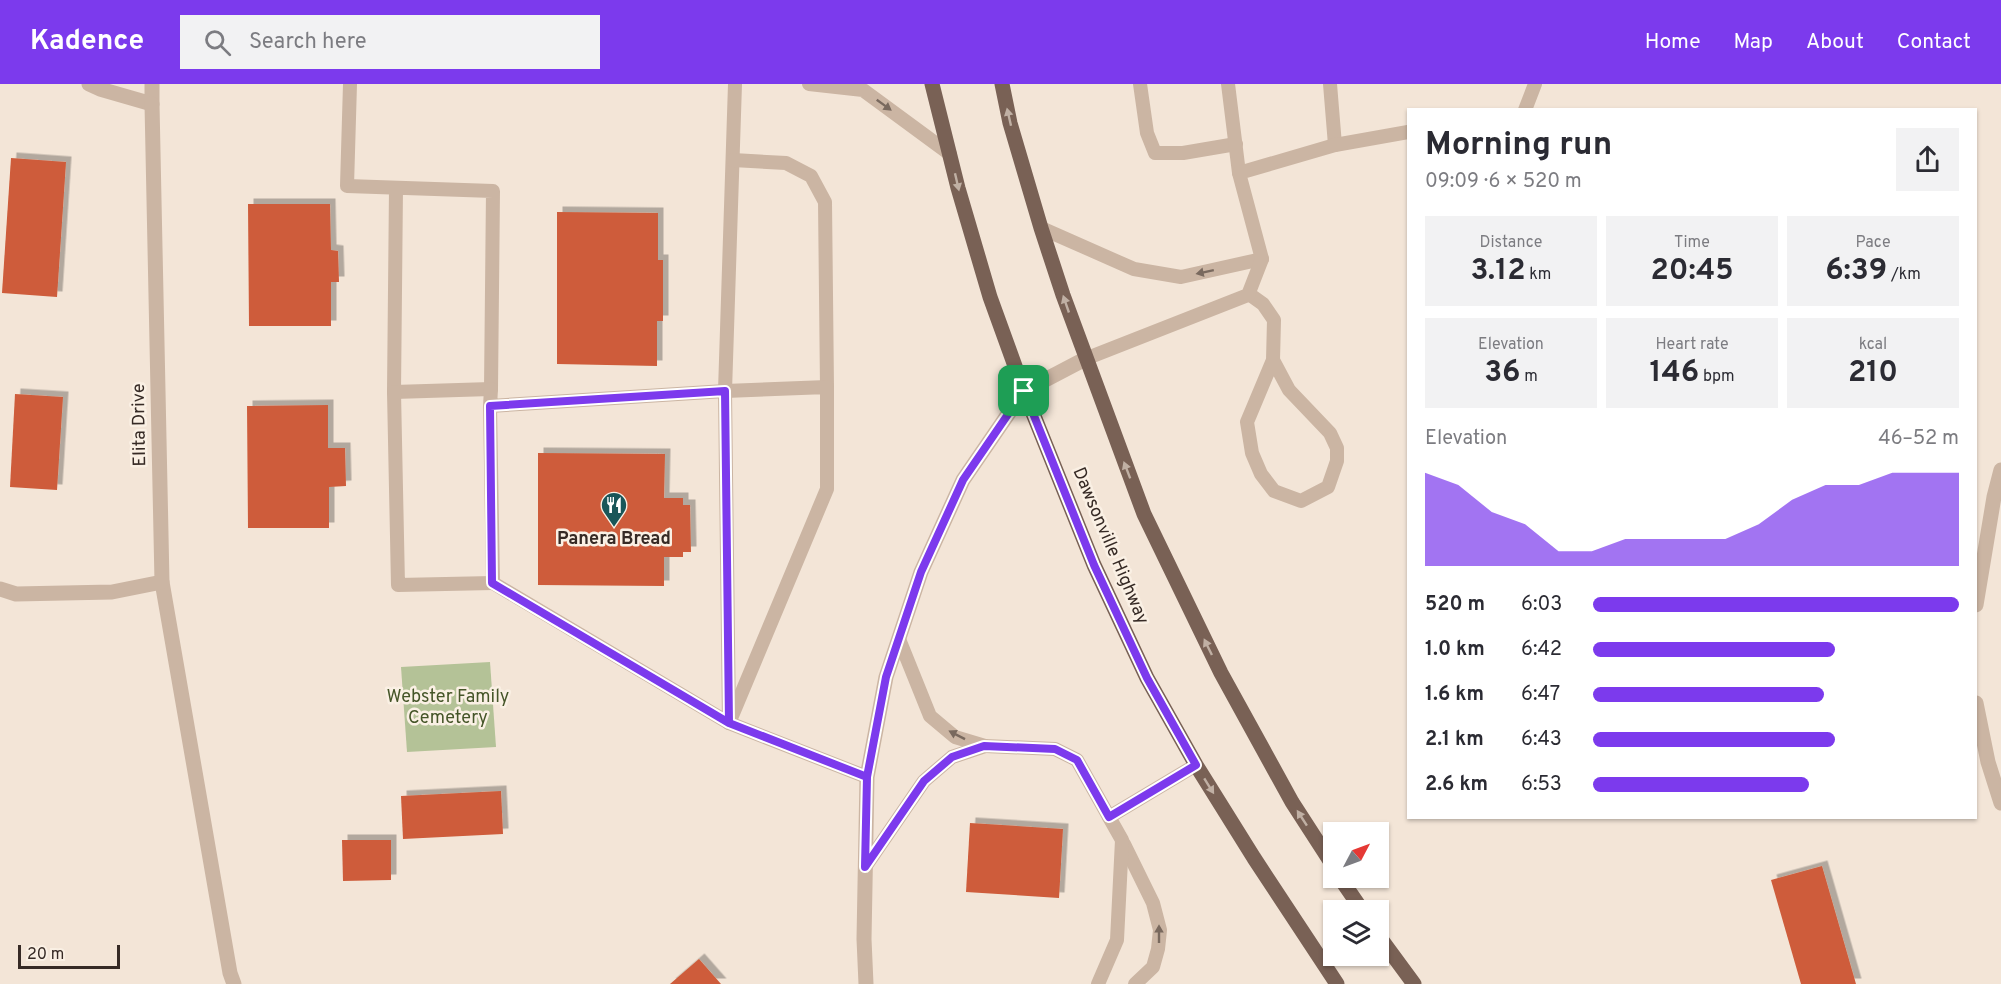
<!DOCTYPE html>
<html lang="en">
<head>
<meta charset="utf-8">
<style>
  :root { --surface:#fff; --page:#f2f2f3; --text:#2b2b33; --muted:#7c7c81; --accent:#7c3aed }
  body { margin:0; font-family:Overpass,sans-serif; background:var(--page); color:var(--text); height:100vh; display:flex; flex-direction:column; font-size:22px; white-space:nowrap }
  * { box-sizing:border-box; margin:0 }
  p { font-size:20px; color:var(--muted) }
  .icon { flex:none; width:33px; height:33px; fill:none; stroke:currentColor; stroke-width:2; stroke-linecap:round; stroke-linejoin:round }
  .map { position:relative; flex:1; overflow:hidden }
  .side { position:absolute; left:1407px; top:24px; width:570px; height:711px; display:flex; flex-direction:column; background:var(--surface); border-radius:0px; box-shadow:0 2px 4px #0004 }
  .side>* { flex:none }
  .needle { width:39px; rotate:49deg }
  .tools { position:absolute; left:1323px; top:738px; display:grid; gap:12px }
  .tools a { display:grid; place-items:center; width:66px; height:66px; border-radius:0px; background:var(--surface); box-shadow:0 2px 4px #0004; font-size:30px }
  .scale { position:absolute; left:18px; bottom:15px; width:102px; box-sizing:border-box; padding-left:6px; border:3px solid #362a25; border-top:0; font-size:16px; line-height:21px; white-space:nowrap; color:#362a25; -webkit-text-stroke:4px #faf0e4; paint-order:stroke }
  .pin { position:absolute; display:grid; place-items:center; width:51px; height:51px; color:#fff; margin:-26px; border-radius:12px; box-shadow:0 3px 9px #0006 }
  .round { display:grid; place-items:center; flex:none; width:63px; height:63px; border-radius:0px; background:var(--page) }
  .overview { display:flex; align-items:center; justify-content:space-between; height:102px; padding:0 18px }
  h1 { font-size:33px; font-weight:700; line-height:45px }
  .metrics { display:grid; grid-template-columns:repeat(3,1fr); gap:9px; height:102px; padding:6px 18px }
  .metrics div { display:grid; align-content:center; border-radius:0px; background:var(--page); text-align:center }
  .metrics b { font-size:30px; font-weight:700 }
  .metrics small { font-size:16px; font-weight:400 }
  .metrics p { font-size:16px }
  .chart { height:168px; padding:12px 18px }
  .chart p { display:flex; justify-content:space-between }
  .chart svg { width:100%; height:108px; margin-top:6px; fill:var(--accent); opacity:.7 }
  ul { padding:0 18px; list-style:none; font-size:20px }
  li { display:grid; grid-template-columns:96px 72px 1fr; align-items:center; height:45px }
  li i { height:15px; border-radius:8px; background:var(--accent) }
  header { display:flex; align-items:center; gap:36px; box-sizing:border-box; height:84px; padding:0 30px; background:var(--accent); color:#fff }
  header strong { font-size:28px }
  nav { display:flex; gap:33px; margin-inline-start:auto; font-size:21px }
  .search { width:420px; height:54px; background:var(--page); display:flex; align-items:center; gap:15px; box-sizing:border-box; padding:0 21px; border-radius:0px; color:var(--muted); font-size:22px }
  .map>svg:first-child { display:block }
</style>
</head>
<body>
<header>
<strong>Kadence</strong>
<div class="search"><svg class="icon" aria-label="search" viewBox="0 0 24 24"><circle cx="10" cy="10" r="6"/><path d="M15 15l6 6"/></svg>Search here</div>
<nav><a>Home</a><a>Map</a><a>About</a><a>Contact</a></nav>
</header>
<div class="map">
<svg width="2001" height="900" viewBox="0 0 2001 900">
  <defs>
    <filter id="shadow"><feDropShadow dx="5.5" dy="-5.5" stdDeviation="0" flood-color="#0004"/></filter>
  </defs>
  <rect width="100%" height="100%" fill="#f3e5d7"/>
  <polygon fill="#b4c297" points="490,578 496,663 407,668 401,583"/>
  <g fill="#ce5c3a" filter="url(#shadow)">
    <polygon points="11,74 66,78 57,213 2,209"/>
    <polygon points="248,120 330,120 331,166 338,167 339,198 331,198 331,242 249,242"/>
    <polygon points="557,128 658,129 658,176 663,176 663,237 657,237 657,282 557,280"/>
    <polygon points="15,310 63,313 57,406 10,403"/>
    <polygon points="328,321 328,364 345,364 346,402 329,403 329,444 248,444 247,322"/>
    <polygon points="538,369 665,370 664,414 683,414 683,421 690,421 691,468 683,468 683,473 664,473 664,502 538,501"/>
    <polygon points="501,707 503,750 403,755 401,712"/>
    <polygon points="970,739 1063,745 1059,814 966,808"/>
    <polygon points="342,756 391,756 391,796 343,797"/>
    <polygon points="1822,782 1856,900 1801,900 1771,796"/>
    <polygon points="699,875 721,900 670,900"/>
  </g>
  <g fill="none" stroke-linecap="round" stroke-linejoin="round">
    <g stroke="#cbb5a3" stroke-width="14">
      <polyline points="350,0 347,102 493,107 491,305 394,308 396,104"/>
      <polyline points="735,0 725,307 729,639 867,693"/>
      <polyline points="809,0 863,6 950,70"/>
      <polyline points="1140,0 1147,49 1155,69 1183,69 1236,60"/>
      <polyline points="1228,0 1239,89"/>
      <polyline points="1330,0 1335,61"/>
      <polyline points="1525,26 1535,0"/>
      <polyline points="733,76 786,79 811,92 825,118 827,303"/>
      <polyline points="1041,144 1134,185 1181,193 1262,175"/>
      <polyline points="1249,210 1263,220 1274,236 1273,276 1247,338 1252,369 1261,390 1274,407 1301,417 1328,403 1337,377 1337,364 1330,349 1289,306 1273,276"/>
      <polyline points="1085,275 1248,211 1262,175 1239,89 1335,61 1408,48"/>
      <polyline points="394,308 398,501 493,499"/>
      <polyline points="490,322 725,307 827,303 827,405 729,639 493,499 490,322 491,305"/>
      <polyline points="985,662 1055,665 1077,676 1109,733"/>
      <polyline points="1124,760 1153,819 1160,846 1158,865 1153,883 1135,900"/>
      <polyline points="865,783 924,697 952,673 985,662 955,653 930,632 899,555"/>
      <polyline points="1098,900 1117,856 1122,756 1109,733 1196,681"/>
    </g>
    <g stroke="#cbb5a3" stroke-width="15">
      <polyline points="89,0 100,5 152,20 152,0"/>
      <polyline points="162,498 230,889 234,900"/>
      <polyline points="0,505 16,510 112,508 162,498 152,20"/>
      <polyline points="1976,521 1994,413 2001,386"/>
      <polyline points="1976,619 1988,678 2001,719"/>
      <polyline points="866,900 864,855 867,693 886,593 921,488 963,396 1024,307 1085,275"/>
    </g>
    <g stroke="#796155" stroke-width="15">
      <polyline points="932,0 958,104 990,213 1024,307 1094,481 1147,594 1196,681 1254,774 1337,900"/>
      <polyline points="1002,0 1010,39 1041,144 1063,211 1144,430 1221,589 1292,718 1334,783"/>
      <polyline points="1340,794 1362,826"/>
      <polyline points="1378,851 1414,900"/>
    </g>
  </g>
  <defs><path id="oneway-solid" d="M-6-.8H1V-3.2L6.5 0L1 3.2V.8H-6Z" transform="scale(1.5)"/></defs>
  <g fill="#79695e">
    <use href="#oneway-solid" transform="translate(884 21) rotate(36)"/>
    <use href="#oneway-solid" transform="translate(1205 188) rotate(168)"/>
    <use href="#oneway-solid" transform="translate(957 651) rotate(-153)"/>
    <use href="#oneway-solid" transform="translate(1159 850) rotate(-90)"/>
  </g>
  <g fill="#c0b0a4">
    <use href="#oneway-solid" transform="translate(1009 33) rotate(-103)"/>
    <use href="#oneway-solid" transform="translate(957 98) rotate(77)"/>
    <use href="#oneway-solid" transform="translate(1066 220) rotate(-109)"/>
    <use href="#oneway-solid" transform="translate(1127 386) rotate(-111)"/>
    <use href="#oneway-solid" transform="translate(1208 563) rotate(-116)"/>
    <use href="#oneway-solid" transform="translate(1209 702) rotate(58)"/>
    <use href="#oneway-solid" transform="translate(1302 734) rotate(-123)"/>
  </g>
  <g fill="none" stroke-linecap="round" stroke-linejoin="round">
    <g stroke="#fff" stroke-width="12">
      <polyline id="route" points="1024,307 963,396 921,488 886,593 867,693 729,639 492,499 490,322 725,307 729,639 867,693 865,783 924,697 952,673 984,662 1055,665 1077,676 1109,733 1196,681 1147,594 1094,481 1024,307"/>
    </g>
    <use href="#route" stroke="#7c3aed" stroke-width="8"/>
  </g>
  <defs>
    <g id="restaurant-pin" transform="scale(1.35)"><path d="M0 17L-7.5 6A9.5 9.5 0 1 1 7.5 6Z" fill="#195659" stroke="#faf0e4"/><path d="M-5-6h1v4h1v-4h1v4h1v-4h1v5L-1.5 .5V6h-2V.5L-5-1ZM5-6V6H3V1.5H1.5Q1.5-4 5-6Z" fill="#fff"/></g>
  </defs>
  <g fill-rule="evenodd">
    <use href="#restaurant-pin" x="614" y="421"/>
  </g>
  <g text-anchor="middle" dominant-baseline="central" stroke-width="5" stroke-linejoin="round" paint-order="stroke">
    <g font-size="18" fill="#362a25" stroke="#faf0e4">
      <text transform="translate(140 341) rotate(-91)">Elita Drive</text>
      <text transform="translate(1110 462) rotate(67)">Dawsonville Highway</text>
    </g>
    <g font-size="18" font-weight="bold" fill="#362a25" stroke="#faf0e4">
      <text x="614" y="455">Panera Bread</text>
    </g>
    <g font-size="18" fill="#455528" stroke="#faf0e4">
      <text x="448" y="613">Webster Family<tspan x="448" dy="21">Cemetery</tspan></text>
    </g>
  </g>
</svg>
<div class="tools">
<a><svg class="needle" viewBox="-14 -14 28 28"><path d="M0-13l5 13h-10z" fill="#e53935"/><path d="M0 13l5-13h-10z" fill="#7c7c81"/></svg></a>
<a><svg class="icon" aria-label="layers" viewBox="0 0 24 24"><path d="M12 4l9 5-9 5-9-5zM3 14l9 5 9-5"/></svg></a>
</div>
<div class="scale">20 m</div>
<div class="pin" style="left:1024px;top:307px;background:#1e9e55"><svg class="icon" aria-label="arrive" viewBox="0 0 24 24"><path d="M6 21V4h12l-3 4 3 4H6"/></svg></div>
<section class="side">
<div class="overview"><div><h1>Morning run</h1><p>09:09 · 6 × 520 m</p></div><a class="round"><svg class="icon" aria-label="share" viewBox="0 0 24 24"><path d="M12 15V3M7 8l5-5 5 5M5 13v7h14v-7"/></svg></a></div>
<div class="metrics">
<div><p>Distance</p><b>3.12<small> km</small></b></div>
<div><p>Time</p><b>20:45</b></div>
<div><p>Pace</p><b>6:39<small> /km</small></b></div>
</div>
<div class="metrics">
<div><p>Elevation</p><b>36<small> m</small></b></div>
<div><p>Heart rate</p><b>146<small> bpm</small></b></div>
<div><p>kcal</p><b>210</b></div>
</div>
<div class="chart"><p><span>Elevation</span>46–52 m</p>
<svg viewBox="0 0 160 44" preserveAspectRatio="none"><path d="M0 44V6L10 11L20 22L30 27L40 38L50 38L60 33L70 33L80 33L90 33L100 27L110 17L120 11L130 11L140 6L150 6L160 6V44z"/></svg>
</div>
<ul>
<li><b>520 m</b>6:03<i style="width:100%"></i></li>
<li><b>1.0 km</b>6:42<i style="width:66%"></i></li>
<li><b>1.6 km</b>6:47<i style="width:63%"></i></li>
<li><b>2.1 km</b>6:43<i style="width:66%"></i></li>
<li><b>2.6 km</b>6:53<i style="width:59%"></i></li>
</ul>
</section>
</div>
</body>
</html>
